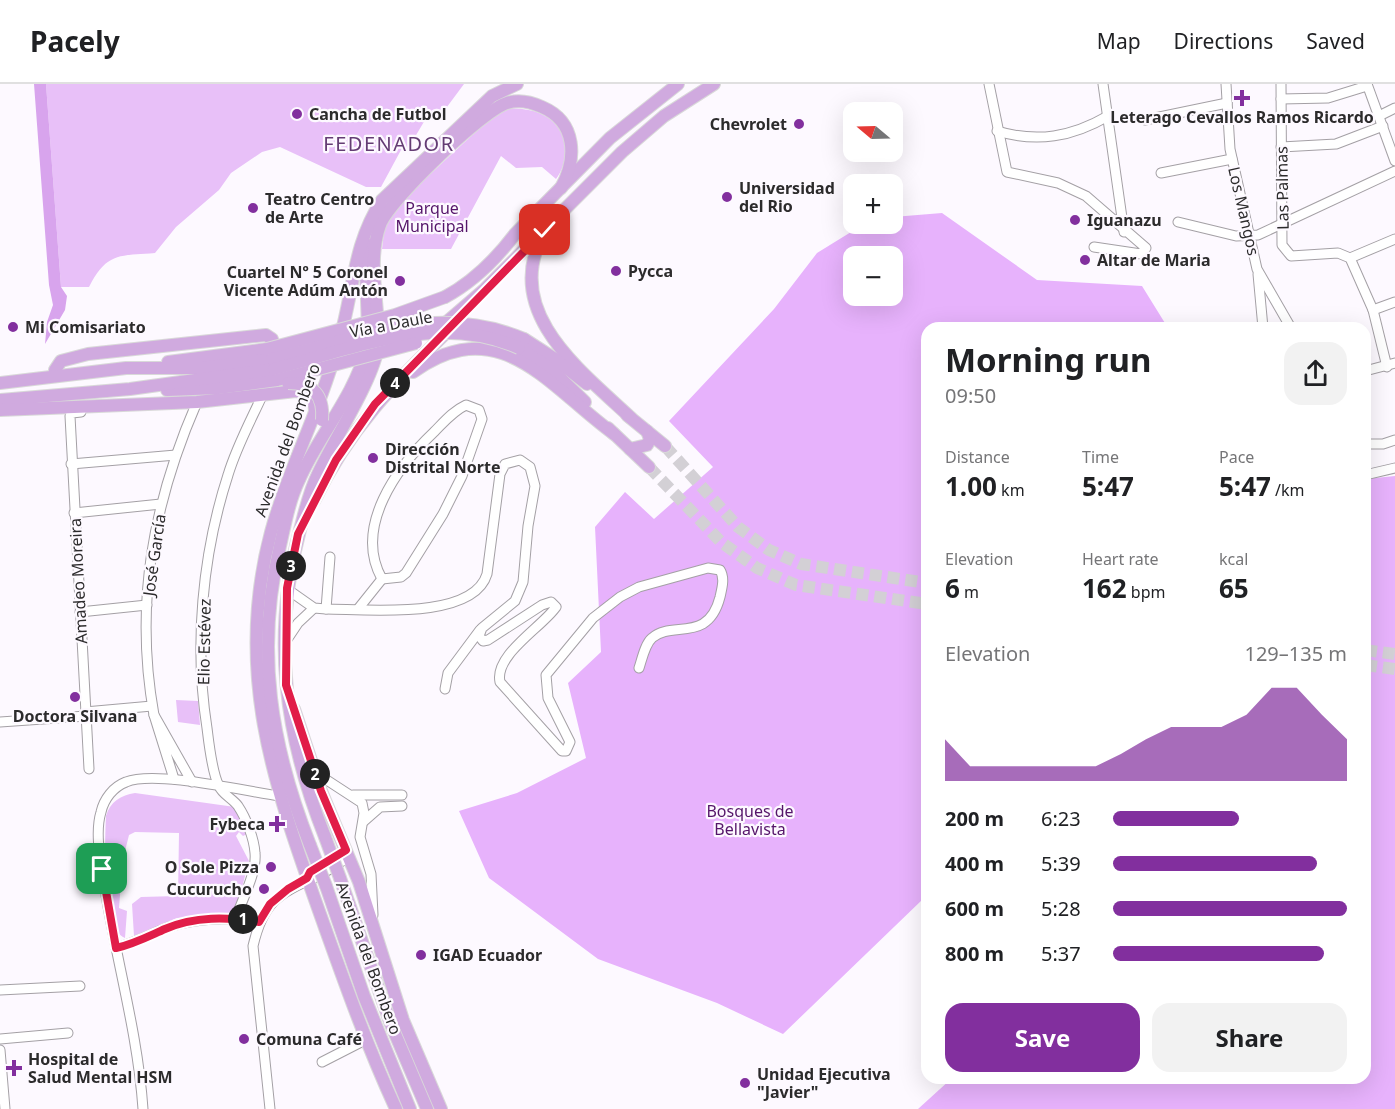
<!DOCTYPE html>
<html lang="en">
<head>
<meta charset="utf-8">
<style>
  :root { --surface:#fff; --page:#f2f2f2; --text:#202124; --muted:#757577; --line:#e0e0e0; --accent:#822f9e }
  body { margin:0; font-family:"Noto Sans",sans-serif; background:var(--page); color:var(--text); height:100vh; display:flex; flex-direction:column; font-size:22px; white-space:nowrap }
  * { box-sizing:border-box; margin:0 }
  p { font-size:20px; color:var(--muted) }
  .icon { flex:none; width:33px; height:33px; fill:none; stroke:currentColor; stroke-width:2; stroke-linecap:round; stroke-linejoin:round }
  .map { position:relative; flex:1; overflow:hidden }
  .drawer { position:absolute; left:921px; top:238px; width:450px; height:762px; display:flex; flex-direction:column; background:var(--surface); border-radius:18px; box-shadow:0 6px 24px #0002 }
  .drawer>* { flex:none }
  .needle { width:39px; rotate:289deg }
  .tools { position:absolute; left:843px; top:18px; display:grid; gap:12px }
  .tools a { display:grid; place-items:center; width:60px; height:60px; border-radius:12px; background:var(--surface); box-shadow:0 6px 24px #0002; font-size:30px }
  .pin { position:absolute; display:grid; place-items:center; width:51px; height:51px; color:#fff; margin:-26px; border-radius:12px; box-shadow:0 3px 9px #0006 }
  .km { position:absolute; width:30px; height:30px; margin:-15px; border-radius:50%; background:#222; color:#fff; font-size:16px; line-height:30px; text-align:center }
  .round { display:grid; place-items:center; flex:none; width:63px; height:63px; border-radius:18px; background:var(--page) }
  .summary { display:flex; align-items:center; justify-content:space-between; height:102px; padding:0 24px }
  h1 { font-size:33px; font-weight:700; line-height:45px }
  .stats { display:grid; grid-template-columns:repeat(3,1fr); gap:9px; height:102px; padding:6px 24px }
  .stats div { display:grid; align-content:center }
  .stats b { font-size:26px; font-weight:700 }
  .stats small { font-size:16px; font-weight:400 }
  .stats p { font-size:16px }
  .chart { height:168px; padding:12px 24px }
  .chart p { display:flex; justify-content:space-between }
  .chart svg { width:100%; height:108px; margin-top:6px; fill:var(--accent); opacity:.7 }
  .action { display:flex; gap:12px; margin-top:auto; padding:12px 24px }
  .action a { flex:1; height:69px; border-radius:18px; background:var(--accent); color:#fff; font-size:24px; font-weight:700; line-height:69px; text-align:center }
  .action a+a { background:var(--page); color:var(--text) }
  ul { padding:0 24px; list-style:none; font-size:20px }
  li { display:grid; grid-template-columns:96px 72px 1fr; align-items:center; height:45px }
  li i { height:15px; border-radius:8px; background:var(--accent) }
  header { display:flex; align-items:center; gap:36px; box-sizing:border-box; height:84px; padding:0 30px; background:var(--surface); border-bottom:2px solid var(--line) }
  header strong { font-size:28px }
  nav { display:flex; gap:33px; margin-inline-start:auto; font-size:21px }
  .map>svg:first-child { display:block }
</style>
</head>
<body>
<header>
<strong>Pacely</strong>
<nav><a>Map</a><a>Directions</a><a>Saved</a></nav>
</header>
<div class="map">
<svg width="1395" height="1025" viewBox="0 0 1395 1025">
  <rect width="100%" height="100%" fill="#fdf9ff"/>
  <g fill="#e8c0f8">
    <path d="M 46,0 L 464,0 L 438,35 L 428,31 L 406,68 L 401,66 L 381,103 L 366,103 L 280,63 L 262,68 L 231,89 L 219,106 L 176,143 L 155,169 C 119,172 107,168 89,203 L 61,203 Z"/>
    <path d="M 511,24 C 524,25 536,26 547,33 C 569,46 570,77 556,95 L 542,83 L 516,84 L 501,72 L 451,165 L 382,165 L 385,139 L 399,119 L 496,29 Z"/>
    <polygon points="176,616 198,617 200,641 178,638"/>
    <path d="M 135,709 L 235,723 L 247,750 L 243,752 L 239,748 L 236,752 L 249,777 L 237,822 L 227,830 L 177,834 L 134,852 L 132,820 L 141,813 L 178,812 L 179,749 L 135,748 L 129,751 L 122,779 L 112,779 L 112,785 L 122,785 L 119,824 L 127,827 L 125,854 C 101,844 105,756 106,732 C 110,718 121,711 135,709 Z"/>
  </g>
  <g fill="#e7b2fc" fill-rule="evenodd">
    <path d="M 942,129 L 1037,196 L 1142,202 L 1168,244 L 927,244 L 927,822 L 922,816 L 783,950 L 717,919 L 598,875 L 489,794 L 459,727 L 517,709 L 586,674 L 568,599 L 601,568 L 595,443 L 625,408 L 654,435 L 713,383 L 669,337 L 774,225 L 817,169 L 864,140 L 892,140 L 893,133 ZM 854,172 L 892,172 L 892,212 L 854,212 Z"/>
    <polygon points="1395,392 1395,1025 918,1025 951,995 1365,994 1365,395"/>
  </g>
  <polygon fill="#d8a4ed" points="34,0 46,0 61,203 67,212 65,226 45,260 47,238 53,221 49,201"/>
  <g fill="none" stroke-linecap="round" stroke-linejoin="round">
    <g stroke="#d3d0d5" stroke-width="12" stroke-dasharray="12 6" stroke-linecap="butt">
      <polyline points="665,362 738,443 769,466 801,480 927,499"/>
      <polyline points="649,383 721,458 757,484 796,501 927,520"/>
      <polyline points="1365,566 1395,570"/>
      <polyline points="1365,581 1395,585"/>
    </g>
    <g stroke="#a4a0a5" stroke-width="11">
      <g id="minor">
        <polyline points="989,0 1007,88 1058,99 1086,112 1146,164 1141,170 1094,163"/>
        <polyline points="1103,0 1124,148"/>
        <polyline points="1226,0 1230,65 1257,185 1291,244"/>
        <polyline points="1281,0 1282,161 1291,172 1338,169 1350,174 1373,226 1387,283"/>
        <polyline points="1367,0 1395,77"/>
        <polyline points="1281,15 1328,14 1367,2"/>
        <polyline points="1379,32 1395,24"/>
        <polyline points="1145,36 1227,19"/>
        <path d="M 997,47 C 1037,59 1072,53 1108,32"/>
        <polyline points="1281,63 1336,60 1383,42"/>
        <polyline points="1161,89 1232,75"/>
        <polyline points="1178,138 1236,152 1258,151 1395,87"/>
        <polyline points="1350,174 1395,155"/>
        <polyline points="1258,190 1263,244"/>
        <polyline points="1373,226 1395,218"/>
        <polyline points="1365,287 1395,279"/>
        <path d="M 466,321 L 479,326 L 482,335 L 462,392 L 443,430 L 406,489 L 401,493 L 382,495 C 353,443 397,383 434,348 C 444,338 453,327 466,321 Z"/>
        <polyline points="81,328 72,329 70,332 89,685"/>
        <polyline points="1365,360 1383,360 1395,356"/>
        <polyline points="71,380 176,371"/>
        <polyline points="1365,391 1395,384"/>
        <polyline points="74,429 161,420"/>
        <path d="M 287,505 L 314,524 L 326,525 C 364,525 473,537 487,490 L 500,390 L 505,380 L 520,376 L 530,383 L 535,402 L 528,442 L 523,498 L 515,517 L 482,544 L 479,552 L 483,557 L 488,556 L 542,521 L 551,518 L 556,523 C 542,543 494,571 500,598 L 562,667 L 566,667 L 570,658 L 548,614 L 546,591 L 593,534 L 620,513 L 639,503 L 708,484 L 720,486 C 725,494 722,504 720,513 C 708,560 672,536 652,554 C 645,560 642,575 639,584"/>
        <polyline points="326,525 330,473"/>
        <polyline points="358,525 382,495"/>
        <polyline points="80,528 147,521"/>
        <polyline points="286,557 298,539 314,524"/>
        <polyline points="445,605 448,589 480,546"/>
        <polyline points="85,628 152,622"/>
        <path d="M 154,631 C 134,520 153,419 197,318"/>
        <polyline points="0,638 86,632"/>
        <polyline points="316,689 362,719 364,729 360,753 371,790 373,831"/>
        <polyline points="174,695 154,631 192,698"/>
        <polyline points="353,711 402,711"/>
        <polyline points="364,737 380,723 402,722"/>
        <polyline points="307,794 310,788 346,766"/>
        <path d="M 236,834 C 242,815 257,789 255,769 C 254,754 246,734 238,722 C 233,715 222,710 219,702 C 212,689 209,660 207,644 C 194,562 202,471 228,391 C 236,364 250,338 262,312"/>
        <path d="M 116,864 C 135,859 151,850 169,843 C 199,833 228,833 259,838"/>
        <polyline points="0,906 80,902"/>
        <polyline points="0,955 68,949"/>
        <polyline points="0,966 5,1025"/>
        <polyline points="322,978 365,956"/>
        <path d="M 143,1025 C 138,951 117,879 105,805 C 102,782 94,751 101,728 C 104,715 113,703 126,698 C 155,686 244,707 279,712"/>
        <path d="M 270,1025 L 253,862 C 263,819 277,810 316,793 C 327,788 338,779 349,773"/>
      </g>
    </g>
    <g stroke="#d9d9d9" stroke-width="14">
      <g id="major">
        <path d="M 542,153 C 503,229 581,287 631,334"/>
        <polyline points="365,159 368,246"/>
        <path d="M 445,213 C 473,198 496,175 515,150 L 610,54 L 678,0"/>
        <polyline points="442,242 485,205 622,68 664,32 714,0"/>
        <path d="M 378,245 C 377,211 368,174 380,141 C 388,117 483,26 507,19 C 519,15 531,18 542,23 C 577,38 577,75 561,104"/>
        <path d="M 340,254 C 354,205 353,160 382,116 L 492,12 L 517,0"/>
        <polyline points="524,255 555,275 587,300"/>
        <polyline points="519,264 550,284 585,318"/>
        <path d="M 334,273 C 317,333 287,388 271,448 C 234,586 273,698 319,827 C 343,894 366,960 396,1025"/>
        <polyline points="168,278 267,265"/>
        <polyline points="55,286 61,277 88,270 266,251 272,255 276,272"/>
        <path d="M 413,288 C 500,226 548,302 614,350"/>
        <polyline points="0,299 126,284 202,284 272,275"/>
        <polyline points="167,306 218,304 277,296"/>
        <polyline points="0,316 130,305 274,285"/>
        <path d="M 0,326 L 197,318 L 296,307 C 308,309 315,315 315,328"/>
        <polyline points="627,331 665,362"/>
        <polyline points="608,344 649,383"/>
        <polyline points="630,365 647,361 650,355 647,347"/>
        <path d="M 314,417 C 348,346 395,298 451,244"/>
        <polyline points="294,625 321,707 359,798 403,936 441,1025"/>
        <path d="M 325,753 C 285,652 271,553 300,446 C 305,427 309,408 318,390 C 333,357 374,295 378,262"/>
        <path d="M 310,761 C 271,662 255,567 280,462 C 285,440 289,417 299,396 C 318,352 354,313 366,266"/>
        <polyline points="340,794 390,938 427,1025"/>
        <polyline points="326,802 364,912 410,1025"/>
      </g>
    </g>
    <use href="#minor" stroke="#fff" stroke-width="9"/>
    <use href="#major" stroke="#d0aadf" stroke-width="12"/>
    <g stroke="#d9d9d9" stroke-width="14" stroke-linecap="butt">
      <g id="major-bridge">
        <polyline points="267,265 395,231 445,213"/>
        <path d="M 272,275 C 361,255 433,217 524,255"/>
        <path d="M 274,285 C 355,264 438,228 519,264"/>
        <polyline points="277,296 416,259"/>
        <path d="M 288,299 C 313,299 324,311 322,336"/>
        <polyline points="325,753 340,794"/>
        <polyline points="310,761 326,802"/>
      </g>
    </g>
    <use href="#major-bridge" stroke="#d0aadf" stroke-width="12"/>
  </g>
  <g fill="none" stroke-linecap="round" stroke-linejoin="round">
    <g stroke="#fff" stroke-width="12">
      <path id="route" d="M 102,785 L 116,864 C 134,860 149,852 165,845 C 195,832 227,833 259,838 L 270,820 L 288,805 L 307,794 L 310,788 L 346,766 L 321,707 L 286,601 L 287,504 L 298,450 L 336,376 L 375,320 L 545,146"/>
    </g>
    <use href="#route" stroke="#e11d48" stroke-width="8"/>
  </g>
  <g fill="#822f9e" stroke="#fdf9ff" stroke-width="2">
    <path d="M1239 5h6v6h6v6h-6v6h-6v-6h-6v-6h6z"/>
    <circle cx="297" cy="30" r="6"/>
    <circle cx="799" cy="40" r="6"/>
    <circle cx="727" cy="113" r="6"/>
    <circle cx="253" cy="124" r="6"/>
    <circle cx="1075" cy="136" r="6"/>
    <circle cx="1085" cy="176" r="6"/>
    <circle cx="616" cy="187" r="6"/>
    <circle cx="400" cy="197" r="6"/>
    <circle cx="13" cy="243" r="6"/>
    <circle cx="373" cy="374" r="6"/>
    <circle cx="75" cy="613" r="6"/>
    <path d="M274 731h6v6h6v6h-6v6h-6v-6h-6v-6h6z"/>
    <circle cx="271" cy="783" r="6"/>
    <circle cx="264" cy="805" r="6"/>
    <circle cx="421" cy="871" r="6"/>
    <circle cx="244" cy="955" r="6"/>
    <path d="M11 975h6v6h6v6h-6v6h-6v-6h-6v-6h6z"/>
    <circle cx="745" cy="999" r="6"/>
  </g>
  <g text-anchor="middle" dominant-baseline="central" stroke-width="4.5" stroke-linejoin="round" paint-order="stroke">
    <g font-size="16" font-weight="bold" fill="#2c2b2c" stroke="#fdf9ff" text-anchor="start">
      <text x="309" y="30">Cancha de Futbol</text>
      <text x="1242" y="33" text-anchor="middle">Leterago Cevallos Ramos Ricardo</text>
      <text x="787" y="40" text-anchor="end">Chevrolet</text>
      <text x="739" y="104">Universidad<tspan x="739" dy="18">del Rio</tspan></text>
      <text x="265" y="115">Teatro Centro<tspan x="265" dy="18">de Arte</tspan></text>
      <text x="1087" y="136">Iguanazu</text>
      <text x="1097" y="176">Altar de Maria</text>
      <text x="628" y="187">Pycca</text>
      <text x="388" y="188" text-anchor="end">Cuartel Nº 5 Coronel<tspan x="388" dy="18">Vicente Adúm Antón</tspan></text>
      <text x="25" y="243">Mi Comisariato</text>
      <text x="385" y="365">Dirección<tspan x="385" dy="18">Distrital Norte</tspan></text>
      <text x="75" y="632" text-anchor="middle">Doctora Silvana</text>
      <text x="265" y="740" text-anchor="end">Fybeca</text>
      <text x="259" y="783" text-anchor="end">O Sole Pizza</text>
      <text x="252" y="805" text-anchor="end">Cucurucho</text>
      <text x="433" y="871">IGAD Ecuador</text>
      <text x="256" y="955">Comuna Café</text>
      <text x="28" y="975">Hospital de<tspan x="28" dy="18">Salud Mental HSM</tspan></text>
      <text x="757" y="990">Unidad Ejecutiva<tspan x="757" dy="18">"Javier"</tspan></text>
    </g>
    <g font-size="16" fill="#2c2b2c" stroke="#fdf9ff">
      <text transform="translate(1282 104) rotate(-91)">Las Palmas</text>
      <text transform="translate(1244 127) rotate(77)">Los Mangos</text>
      <text transform="translate(391 240) rotate(-11)">Vía a Daule</text>
      <text transform="translate(287 356) rotate(-70)">Avenida del Bombero</text>
      <text transform="translate(154 471) rotate(-82)">José García</text>
      <text transform="translate(78 497) rotate(-93)">Amadeo Moreira</text>
      <text transform="translate(204 558) rotate(-89)">Elio Estévez</text>
      <text transform="translate(369 874) rotate(70)">Avenida del Bombero</text>
    </g>
    <g font-size="16" fill="#55156a" stroke="#fdf9ff">
      <text x="432" y="124">Parque<tspan x="432" dy="18">Municipal</tspan></text>
      <text x="750" y="727">Bosques de<tspan x="750" dy="18">Bellavista</tspan></text>
    </g>
    <g font-size="20" letter-spacing="1.5" fill="#643c74" stroke="#fdf9ff">
      <text x="389" y="59">FEDENADOR</text>
    </g>
  </g>
</svg>
<div class="tools">
<a><svg class="needle" viewBox="-14 -14 28 28"><path d="M0-13l5 13h-10z" fill="#e53935"/><path d="M0 13l5-13h-10z" fill="#757577"/></svg></a>
<a>+</a>
<a>−</a>
</div>
<div class="pin" style="left:102px;top:785px;background:#1e9e55"><svg class="icon" aria-label="arrive" viewBox="0 0 24 24"><path d="M6 21V4h12l-3 4 3 4H6"/></svg></div>
<div class="pin" style="left:545px;top:146px;background:#d93025"><svg class="icon" aria-label="check" viewBox="0 0 24 24"><path d="M5 12l5 5 9-10"/></svg></div>
<b class="km" style="left:243px;top:835px">1</b>
<b class="km" style="left:315px;top:690px">2</b>
<b class="km" style="left:291px;top:482px">3</b>
<b class="km" style="left:395px;top:299px">4</b>
<section class="drawer">
<div class="summary"><div><h1>Morning run</h1><p>09:50</p></div><a class="round"><svg class="icon" aria-label="share" viewBox="0 0 24 24"><path d="M12 15V3M7 8l5-5 5 5M5 13v7h14v-7"/></svg></a></div>
<div class="stats">
<div><p>Distance</p><b>1.00<small> km</small></b></div>
<div><p>Time</p><b>5:47</b></div>
<div><p>Pace</p><b>5:47<small> /km</small></b></div>
</div>
<div class="stats">
<div><p>Elevation</p><b>6<small> m</small></b></div>
<div><p>Heart rate</p><b>162<small> bpm</small></b></div>
<div><p>kcal</p><b>65</b></div>
</div>
<div class="chart"><p><span>Elevation</span>129–135 m</p>
<svg viewBox="0 0 160 44" preserveAspectRatio="none"><path d="M0 44V27L10 38L20 38L30 38L40 38L50 38L60 38L70 33L80 27L90 22L100 22L110 22L120 17L130 6L140 6L150 17L160 27V44z"/></svg>
</div>
<ul>
<li><b>200 m</b>6:23<i style="width:54%"></i></li>
<li><b>400 m</b>5:39<i style="width:87%"></i></li>
<li><b>600 m</b>5:28<i style="width:100%"></i></li>
<li><b>800 m</b>5:37<i style="width:90%"></i></li>
</ul>
<div class="action"><a>Save</a><a>Share</a></div>
</section>
</div>
</body>
</html>
